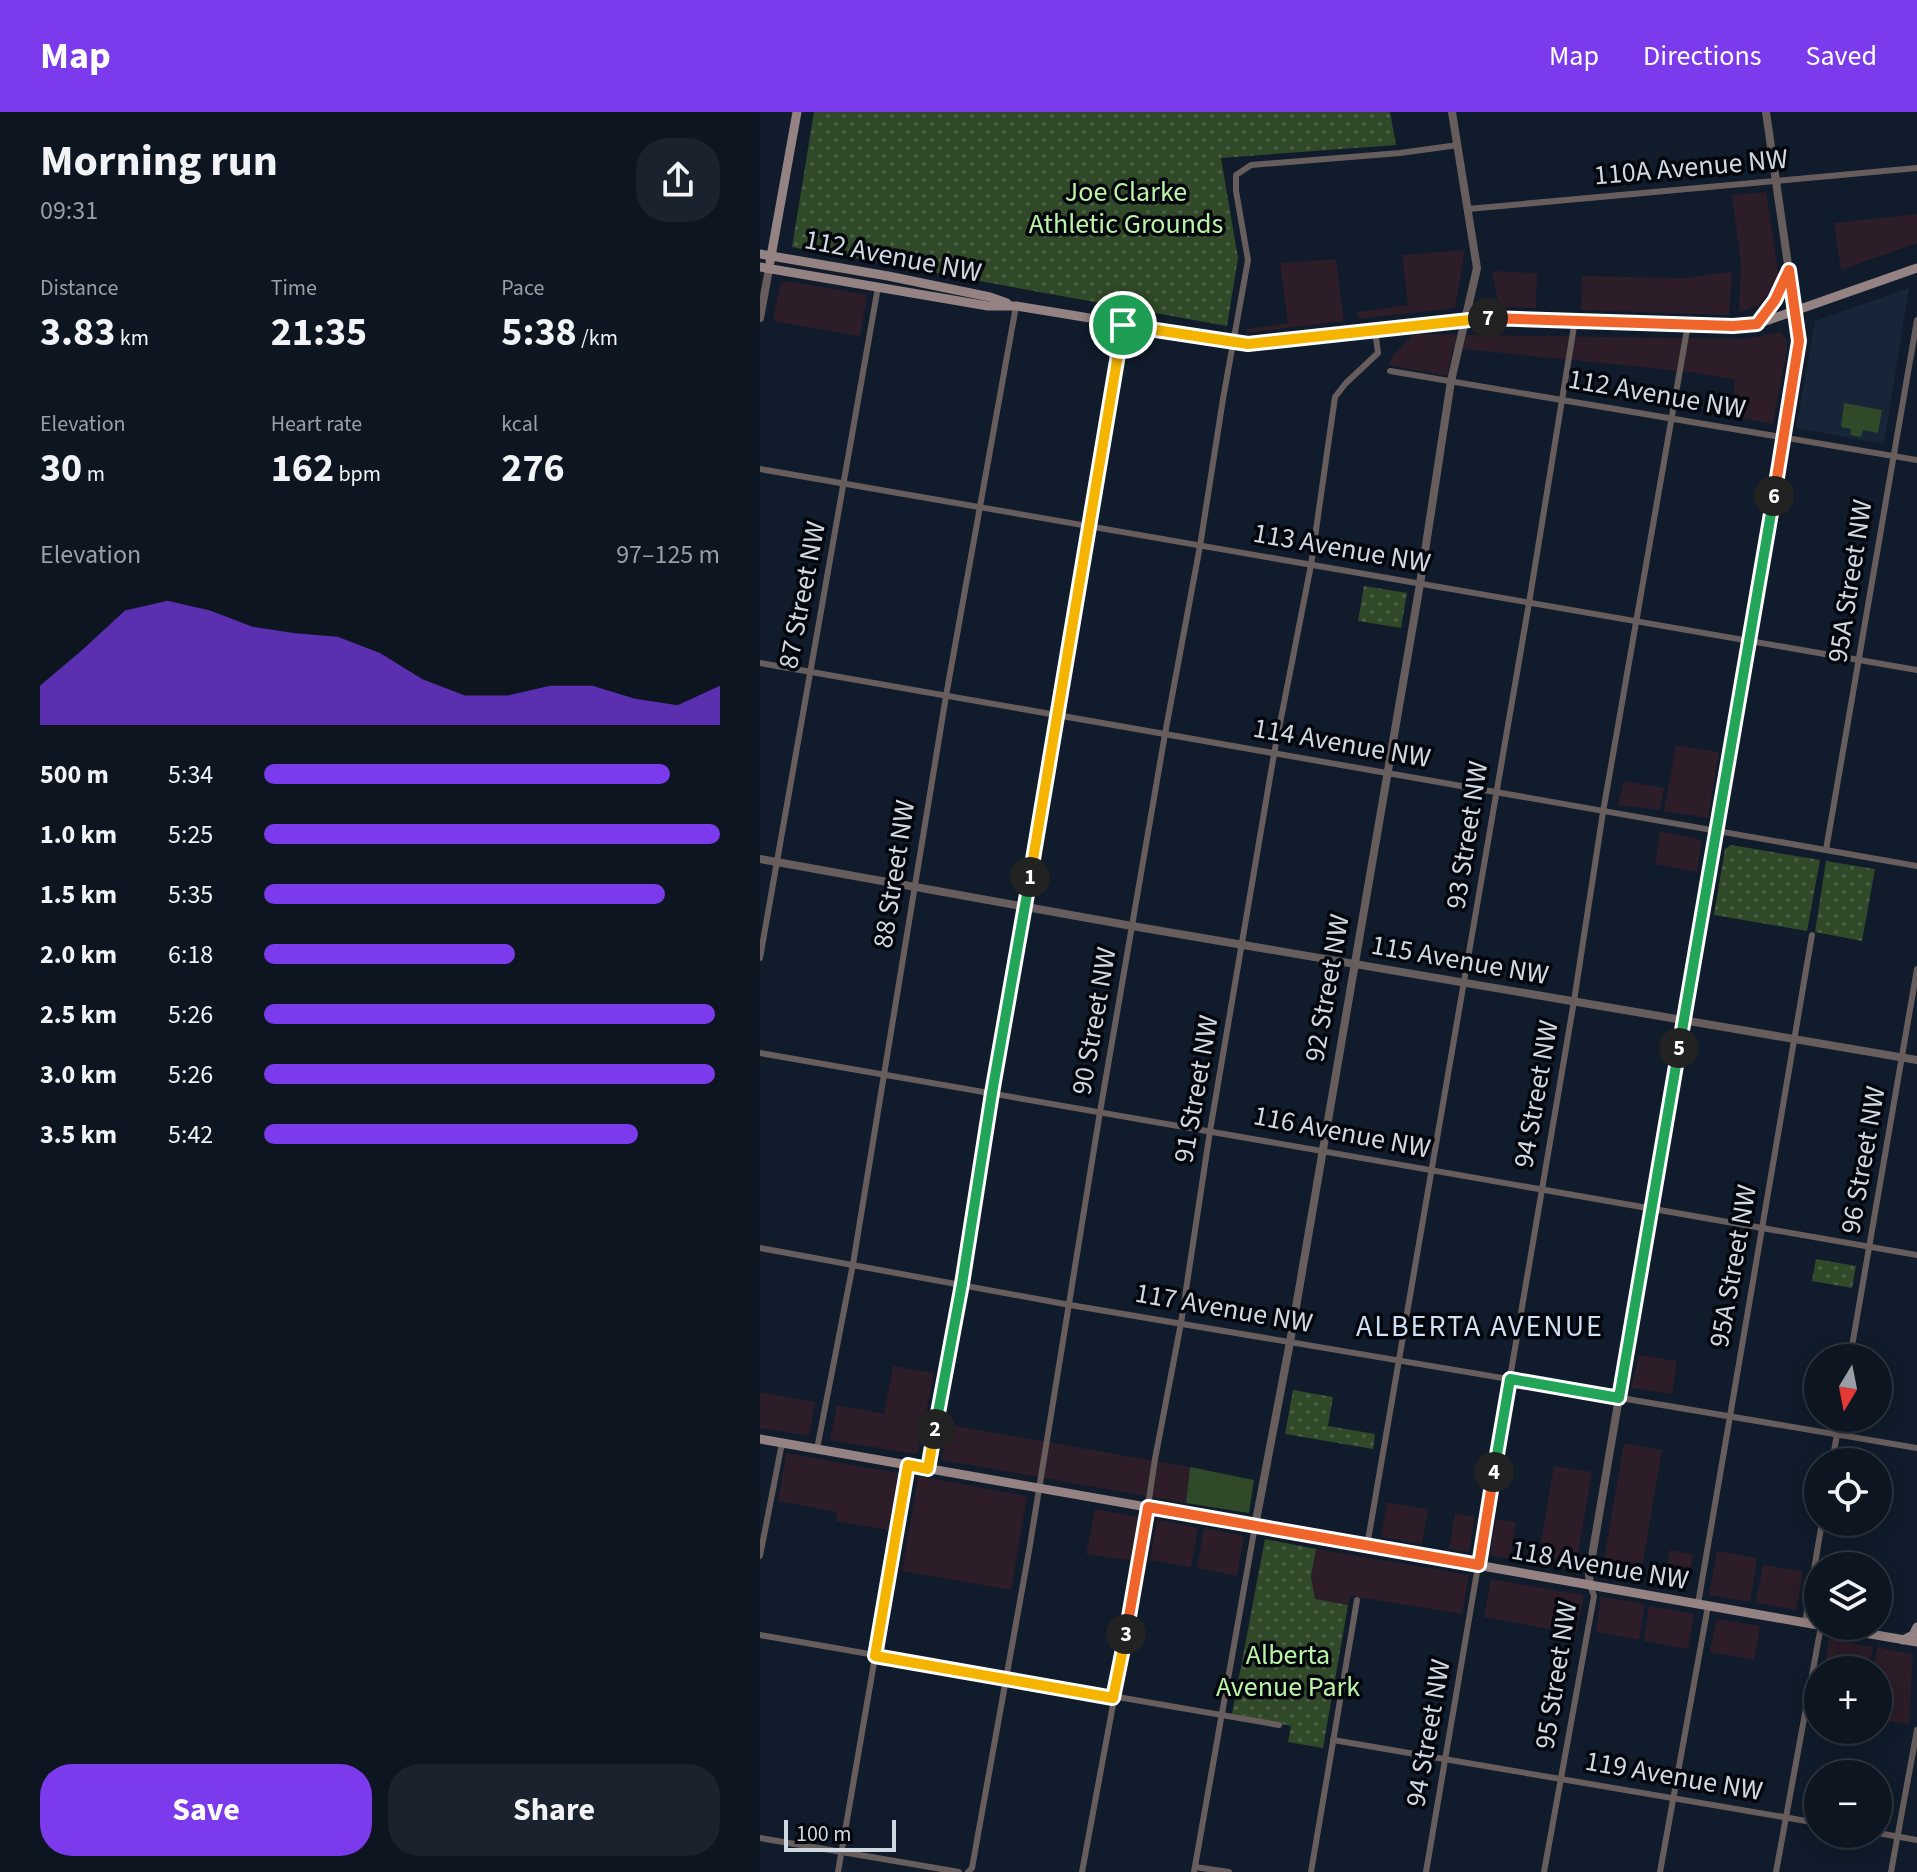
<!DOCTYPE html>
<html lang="en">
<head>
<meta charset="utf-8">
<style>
  :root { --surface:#0c1520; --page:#1a222d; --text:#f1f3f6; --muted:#9a9fa5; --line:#2c343e; --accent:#7c3aed }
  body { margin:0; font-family:"Source Sans 3",sans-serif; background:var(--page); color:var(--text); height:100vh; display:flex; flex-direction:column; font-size:30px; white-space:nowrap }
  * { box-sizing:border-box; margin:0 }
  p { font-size:26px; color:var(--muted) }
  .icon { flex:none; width:44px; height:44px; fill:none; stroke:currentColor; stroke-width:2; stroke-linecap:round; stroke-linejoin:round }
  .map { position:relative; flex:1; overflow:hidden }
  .panel { display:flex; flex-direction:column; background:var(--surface); width:760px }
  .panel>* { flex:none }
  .needle { width:52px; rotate:190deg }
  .controls { position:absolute; left:1044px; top:1232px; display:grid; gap:16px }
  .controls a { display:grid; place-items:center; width:88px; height:88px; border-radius:50%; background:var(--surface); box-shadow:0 4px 20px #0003,0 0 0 2px var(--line); font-size:40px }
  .scale { position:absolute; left:24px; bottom:20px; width:112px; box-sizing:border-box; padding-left:8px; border:4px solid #d0d8e2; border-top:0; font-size:22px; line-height:28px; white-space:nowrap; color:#d0d8e2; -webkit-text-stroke:6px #03060c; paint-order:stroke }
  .pin { position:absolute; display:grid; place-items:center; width:68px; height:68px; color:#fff; margin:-34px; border:4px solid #fff; border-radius:50%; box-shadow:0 2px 8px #0007 }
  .km { position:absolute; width:40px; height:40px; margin:-20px; border-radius:50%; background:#222; color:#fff; font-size:22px; line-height:40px; text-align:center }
  .round { display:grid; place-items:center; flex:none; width:84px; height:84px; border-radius:32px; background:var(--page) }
  .summary { display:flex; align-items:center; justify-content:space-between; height:136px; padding:0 40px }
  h1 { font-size:44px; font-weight:700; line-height:60px }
  .figures { display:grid; grid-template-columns:repeat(3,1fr); gap:12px; height:136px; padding:8px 40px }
  .figures div { display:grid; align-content:center }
  .figures b { font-size:40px; font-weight:700 }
  .figures small { font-size:22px; font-weight:400 }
  .figures p { font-size:22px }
  .chart { height:224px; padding:16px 40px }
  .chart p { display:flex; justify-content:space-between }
  .chart svg { width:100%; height:144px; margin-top:8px; fill:var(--accent); opacity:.7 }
  .button { display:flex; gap:16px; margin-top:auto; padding:16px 40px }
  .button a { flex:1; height:92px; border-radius:32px; background:var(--accent); color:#fff; font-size:32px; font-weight:700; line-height:92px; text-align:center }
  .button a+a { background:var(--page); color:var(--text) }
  ul { padding:0 40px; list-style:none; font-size:26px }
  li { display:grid; grid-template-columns:128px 96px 1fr; align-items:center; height:60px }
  li i { height:20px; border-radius:10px; background:var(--accent) }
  header { display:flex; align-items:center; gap:48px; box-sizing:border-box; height:112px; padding:0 40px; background:var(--accent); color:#fff }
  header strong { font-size:38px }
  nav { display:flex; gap:44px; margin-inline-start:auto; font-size:28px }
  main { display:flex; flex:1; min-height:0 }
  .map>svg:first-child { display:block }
</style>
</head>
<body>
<header>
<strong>Map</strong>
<nav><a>Map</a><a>Directions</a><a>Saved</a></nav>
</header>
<main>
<section class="panel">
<div class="summary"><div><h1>Morning run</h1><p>09:31</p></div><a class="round"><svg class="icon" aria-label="share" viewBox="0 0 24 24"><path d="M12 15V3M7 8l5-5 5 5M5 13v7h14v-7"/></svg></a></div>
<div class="figures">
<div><p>Distance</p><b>3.83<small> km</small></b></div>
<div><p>Time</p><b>21:35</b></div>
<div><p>Pace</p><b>5:38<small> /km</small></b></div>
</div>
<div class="figures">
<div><p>Elevation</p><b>30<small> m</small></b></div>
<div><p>Heart rate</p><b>162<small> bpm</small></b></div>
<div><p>kcal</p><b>276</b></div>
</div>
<div class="chart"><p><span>Elevation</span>97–125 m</p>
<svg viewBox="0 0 160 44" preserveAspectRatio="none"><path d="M0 44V32L10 21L20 9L30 6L40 9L50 14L60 16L70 17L80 22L90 30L100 35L110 35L120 32L130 32L140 36L150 38L160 32V44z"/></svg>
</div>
<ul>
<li><b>500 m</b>5:34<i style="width:89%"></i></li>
<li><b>1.0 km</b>5:25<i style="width:100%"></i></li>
<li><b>1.5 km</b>5:35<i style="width:88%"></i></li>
<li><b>2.0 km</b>6:18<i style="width:55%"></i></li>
<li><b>2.5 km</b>5:26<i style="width:99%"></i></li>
<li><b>3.0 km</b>5:26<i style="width:99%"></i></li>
<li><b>3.5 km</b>5:42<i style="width:82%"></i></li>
</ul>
<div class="button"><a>Save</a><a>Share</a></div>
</section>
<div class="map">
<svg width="1157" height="1760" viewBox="0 0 1157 1760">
  <defs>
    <pattern id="park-dots" width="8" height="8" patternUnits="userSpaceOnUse" patternTransform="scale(2)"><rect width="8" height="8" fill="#304928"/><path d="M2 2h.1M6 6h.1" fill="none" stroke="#4d6247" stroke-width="1.8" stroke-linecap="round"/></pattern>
  </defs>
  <rect width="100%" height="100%" fill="#101c2b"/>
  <g fill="#2c1d28">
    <polygon points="1006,80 1018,159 1017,172 998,194 979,200 981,152 972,83"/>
    <polygon points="1157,102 1157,131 1081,158 1074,111"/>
    <polygon points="705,138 695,196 598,207 597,200 648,193 642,143"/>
    <polygon points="576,147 584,209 487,221 487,217 528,211 520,151"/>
    <polygon points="732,159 777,161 776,196 739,195"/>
    <polygon points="969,160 972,163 969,203 821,198 822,164 923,166"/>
    <polygon points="27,169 107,183 100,224 13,209 20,172"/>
    <polygon points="1021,220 1027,228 1027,237 1013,312 971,304 975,268 931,260 693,236 687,264 629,253 631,246 653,222 982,227"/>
    <polygon points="916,633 959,640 948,706 904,699"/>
    <polygon points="864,669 904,676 900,698 858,693"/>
    <polygon points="900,719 942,728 937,760 895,752"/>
    <polygon points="879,1243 917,1249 912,1282 871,1276"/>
    <polygon points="133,1254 174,1261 158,1340 155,1342 70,1328 77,1293 124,1302"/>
    <polygon points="0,1280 55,1290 49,1324 0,1316"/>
    <polygon points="190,1313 430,1355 426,1391 181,1348"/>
    <polygon points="864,1331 902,1338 880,1468 844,1462 842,1459"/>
    <polygon points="26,1341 138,1361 128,1418 76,1409 77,1400 18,1389"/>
    <polygon points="794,1354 832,1360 816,1454 811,1458 777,1452"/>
    <polygon points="158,1364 267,1384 251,1478 142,1459"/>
    <polygon points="627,1390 668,1397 662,1432 621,1425"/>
    <polygon points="335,1397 382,1406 375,1449 326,1442"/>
    <polygon points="695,1401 715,1405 709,1440 689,1437"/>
    <polygon points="736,1407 756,1410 750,1447 730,1443"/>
    <polygon points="397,1408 438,1416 431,1455 390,1448"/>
    <polygon points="444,1416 484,1424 477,1464 437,1456"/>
    <polygon points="556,1437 709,1463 702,1502 590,1484 588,1493 555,1487 551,1465"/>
    <polygon points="910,1438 933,1442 927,1478 904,1474"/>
    <polygon points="957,1439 997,1446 990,1490 949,1483"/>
    <polygon points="1003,1453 1043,1459 1037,1498 996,1491"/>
    <polygon points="731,1467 824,1483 816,1522 724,1505"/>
    <polygon points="841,1485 885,1492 879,1528 836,1520"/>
    <polygon points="889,1494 934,1502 928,1537 884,1529"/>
    <polygon points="956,1507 1000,1514 994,1548 950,1540"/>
    <polygon points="1069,1527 1113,1535 1108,1558 1064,1558"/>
    <polygon points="1117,1535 1153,1542 1149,1613 1118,1607 1118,1558 1113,1558"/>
  </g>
  <polygon fill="#162538" points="1149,176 1124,332 1036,316 1055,209"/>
  <g fill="#304928">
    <polygon points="1084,291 1122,298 1118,321 1103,318 1101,325 1090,323 1091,317 1081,315"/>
    <polygon points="430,1355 494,1368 489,1401 426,1391"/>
  </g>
  <g fill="url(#park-dots)">
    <polygon points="54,0 630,0 636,33 461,46 478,146 467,214 32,135"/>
    <polygon points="604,474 647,481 641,516 598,509"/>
    <polygon points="971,733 1060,748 1047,819 954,803 965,737"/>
    <polygon points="1066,749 1115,757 1102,829 1055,820"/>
    <polygon points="1056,1147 1096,1154 1092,1176 1052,1169"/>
    <polygon points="533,1278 573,1285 568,1314 615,1322 613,1337 525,1322"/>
    <polygon points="505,1427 556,1437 551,1465 555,1487 588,1493 563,1636 528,1630 531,1614 472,1602"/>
  </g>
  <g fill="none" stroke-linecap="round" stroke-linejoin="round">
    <g stroke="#685d5d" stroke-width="6">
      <polyline points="708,97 1157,56"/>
      <polyline points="630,259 1157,348"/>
      <polyline points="0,357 1157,558"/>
      <polyline points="0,551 1157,754"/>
      <polyline points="1066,738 1157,208"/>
      <polyline points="0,846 118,175"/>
      <polyline points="0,941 1157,1143"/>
      <polyline points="0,1136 310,1193 1157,1336"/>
      <polyline points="1090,1246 1157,857"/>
      <polyline points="57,1337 93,1152 186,584 256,194"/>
      <polyline points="1072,1350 1080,1306"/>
      <polyline points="168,1357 202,1172 232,981 331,415 363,213"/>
      <polyline points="607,1434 769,491 815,208"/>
      <polyline points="0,1444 22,1331"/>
      <polyline points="938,1492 1052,823"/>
      <polyline points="1045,1511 1062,1410"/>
      <polyline points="0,1523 519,1613"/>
      <polyline points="573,1628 1058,1711"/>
      <polyline points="1118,1721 1157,1728"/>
      <polyline points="0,1726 199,1760"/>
      <polyline points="435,1755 469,1760"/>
      <polyline points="78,1760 148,1353"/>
      <polyline points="208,1760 212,1756 269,1439 340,1000 405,622 440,434 463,287 488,148 476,79 476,63 491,53 640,41 698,33"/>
      <polyline points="322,1760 380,1447 395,1347 421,1211 450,1019 514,642 551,453 575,285 586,271 618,241 615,218"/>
      <polyline points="434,1760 495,1414"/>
      <polyline points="551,1760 597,1488"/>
      <polyline points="666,1760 814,889 843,700 928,212"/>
      <polyline points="784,1760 834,1484 830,1473"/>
      <polyline points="900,1760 948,1494"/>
      <polyline points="1016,1760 1061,1514"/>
      <polyline points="1131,1760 1157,1618"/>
    </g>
    <g stroke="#685d5d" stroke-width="8">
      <polyline points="0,206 9,157"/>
      <polyline points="0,747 372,814 1157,948"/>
      <polyline points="495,1414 530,1230 660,472 691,269 717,156 692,0"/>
      <polyline points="830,1473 829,1462 954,727 991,530 1037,243 1037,215 1006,0"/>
    </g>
    <g stroke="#958282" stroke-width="9">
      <polyline points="0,142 128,164 230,185 247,191"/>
      <polyline points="10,150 37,0"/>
      <polyline points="0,155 228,194 256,194 488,232 723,205 973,214 997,212 1157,156"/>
      <polyline points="997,212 1015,188 1029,158"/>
      <polyline points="0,1327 1058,1513"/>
      <polyline points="1064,1514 1157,1530"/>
      <polyline points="1143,1528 1153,1523 1157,1515"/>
    </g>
  </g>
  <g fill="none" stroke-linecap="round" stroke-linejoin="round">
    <g stroke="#fff" stroke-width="16">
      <polyline id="split-1" points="270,765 363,213"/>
    </g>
    <g stroke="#fff" stroke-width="16">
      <polyline id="split-2" points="175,1317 202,1172 232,981 270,765"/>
    </g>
    <g stroke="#fff" stroke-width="16">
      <polyline id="split-3" points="175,1317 168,1357 148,1353 115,1544 353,1586 366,1522"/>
    </g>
    <g stroke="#fff" stroke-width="16">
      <polyline id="split-4" points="366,1522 388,1395 719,1453 734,1360"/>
    </g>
    <g stroke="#fff" stroke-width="16">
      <polyline id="split-5" points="734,1360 750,1267 859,1286 919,936"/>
    </g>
    <g stroke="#fff" stroke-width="16">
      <polyline id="split-6" points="919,936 1014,384"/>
    </g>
    <g stroke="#fff" stroke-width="16">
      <polyline id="split-7" points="728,206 973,214 997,212 1015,188 1029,158 1039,229 1014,384"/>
    </g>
    <g stroke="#fff" stroke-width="16">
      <polyline id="split-8" points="363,213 488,232 728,206"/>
    </g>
    <use href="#split-1" stroke="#f5b400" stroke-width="10"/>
    <use href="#split-2" stroke="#22a559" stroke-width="10"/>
    <use href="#split-3" stroke="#f5b400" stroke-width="10"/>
    <use href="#split-4" stroke="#f0652b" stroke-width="10"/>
    <use href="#split-5" stroke="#22a559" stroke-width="10"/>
    <use href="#split-6" stroke="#22a559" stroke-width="10"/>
    <use href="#split-7" stroke="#f0652b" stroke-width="10"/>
    <use href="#split-8" stroke="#f5b400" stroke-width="10"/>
  </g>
  <g text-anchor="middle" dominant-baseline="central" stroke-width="7" stroke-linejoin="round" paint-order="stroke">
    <g font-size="28" fill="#d0d8e2" stroke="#03060c">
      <text transform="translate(931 55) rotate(-5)">110A Avenue NW</text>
      <text transform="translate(133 144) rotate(11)">112 Avenue NW</text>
      <text transform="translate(897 282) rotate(10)">112 Avenue NW</text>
      <text transform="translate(582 436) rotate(10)">113 Avenue NW</text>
      <text transform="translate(1090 469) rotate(-81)">95A Street NW</text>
      <text transform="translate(42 483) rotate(-79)">87 Street NW</text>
      <text transform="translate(582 631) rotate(10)">114 Avenue NW</text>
      <text transform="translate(707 723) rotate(-81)">93 Street NW</text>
      <text transform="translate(134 762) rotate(-81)">88 Street NW</text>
      <text transform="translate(700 848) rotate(10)">115 Avenue NW</text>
      <text transform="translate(567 876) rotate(-80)">92 Street NW</text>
      <text transform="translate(334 909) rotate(-80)">90 Street NW</text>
      <text transform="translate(436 977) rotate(-80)">91 Street NW</text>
      <text transform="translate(776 982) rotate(-80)">94 Street NW</text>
      <text transform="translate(582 1020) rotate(11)">116 Avenue NW</text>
      <text transform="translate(1103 1048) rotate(-80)">96 Street NW</text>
      <text transform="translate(973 1154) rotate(-80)">95A Street NW</text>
      <text transform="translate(464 1196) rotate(10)">117 Avenue NW</text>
      <text transform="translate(840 1453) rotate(10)">118 Avenue NW</text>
      <text transform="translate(796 1563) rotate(-81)">95 Street NW</text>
      <text transform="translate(668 1621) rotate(-80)">94 Street NW</text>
      <text transform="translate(914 1664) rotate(10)">119 Avenue NW</text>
    </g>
    <g font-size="28" fill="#baf4a7" stroke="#03060c">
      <text x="366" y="80">Joe Clarke<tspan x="366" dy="32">Athletic Grounds</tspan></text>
      <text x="528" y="1543">Alberta<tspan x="528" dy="32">Avenue Park</tspan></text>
    </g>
    <g font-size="30" letter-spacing="2" fill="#cedef3" stroke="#03060c">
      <text x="720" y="1214">ALBERTA AVENUE</text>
    </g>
  </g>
</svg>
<div class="controls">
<a><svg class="needle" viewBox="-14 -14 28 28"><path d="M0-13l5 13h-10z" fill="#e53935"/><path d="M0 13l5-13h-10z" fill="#9a9fa5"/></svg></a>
<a><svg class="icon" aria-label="locate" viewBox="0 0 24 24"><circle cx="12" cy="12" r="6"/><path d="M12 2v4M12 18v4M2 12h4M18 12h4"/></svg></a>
<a><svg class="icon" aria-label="layers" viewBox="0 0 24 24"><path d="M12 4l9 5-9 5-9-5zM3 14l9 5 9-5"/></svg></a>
<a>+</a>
<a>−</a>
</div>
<div class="scale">100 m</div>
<div class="pin" style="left:363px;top:213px;background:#1e9e55"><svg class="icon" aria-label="arrive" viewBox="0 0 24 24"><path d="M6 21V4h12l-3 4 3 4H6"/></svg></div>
<b class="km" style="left:270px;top:765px">1</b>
<b class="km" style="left:175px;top:1317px">2</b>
<b class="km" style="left:366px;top:1522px">3</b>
<b class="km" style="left:734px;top:1360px">4</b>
<b class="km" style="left:919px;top:936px">5</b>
<b class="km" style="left:1014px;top:384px">6</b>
<b class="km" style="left:728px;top:206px">7</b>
</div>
</main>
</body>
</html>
